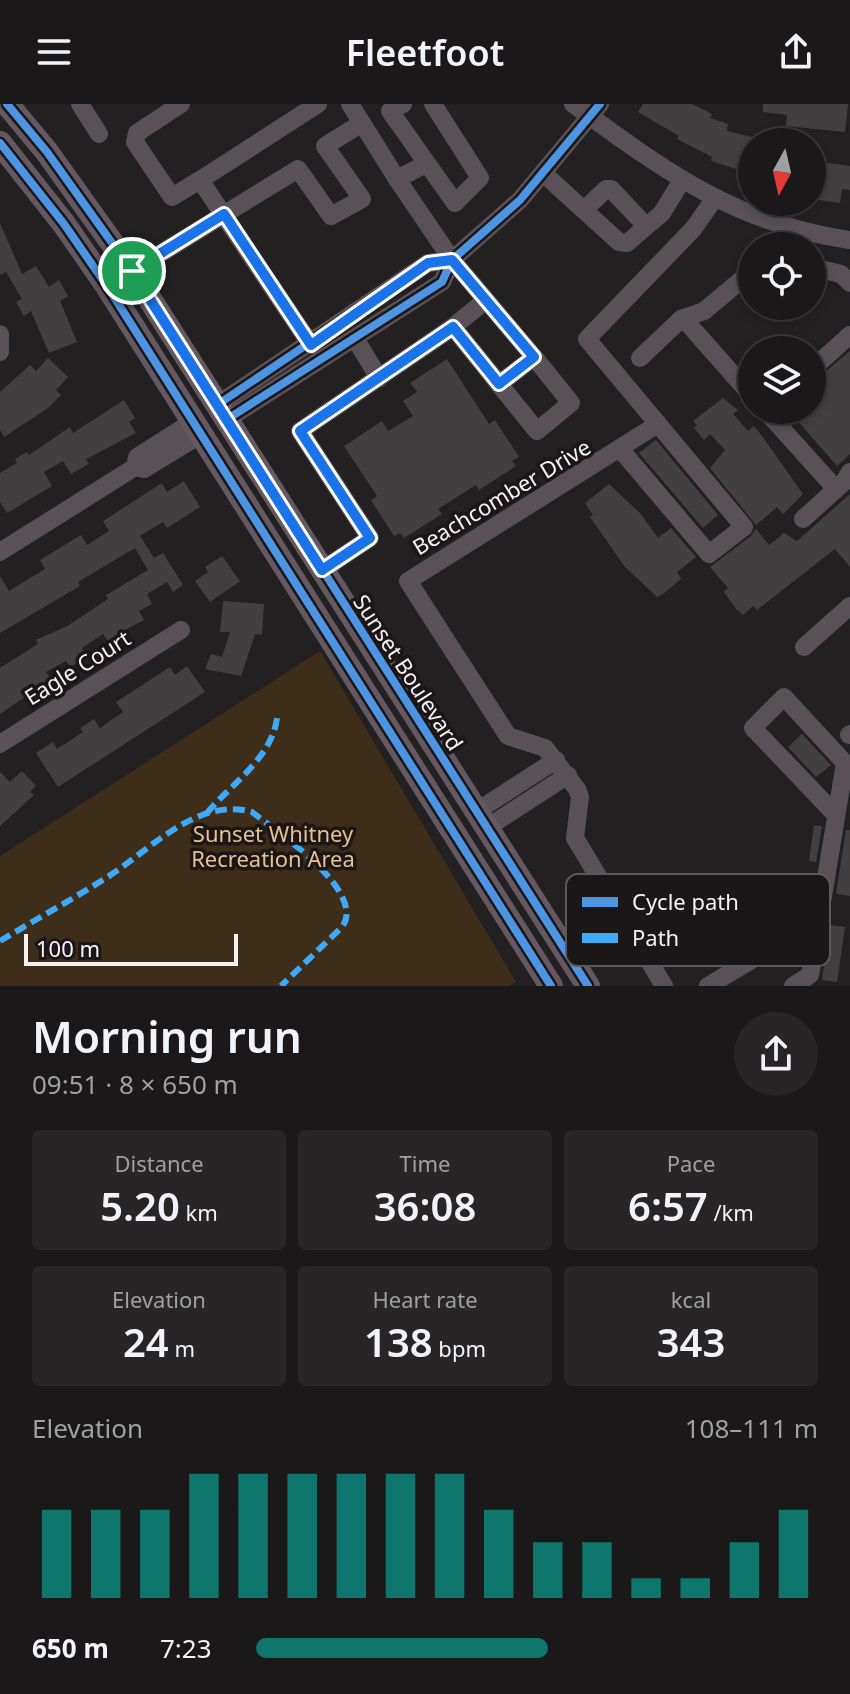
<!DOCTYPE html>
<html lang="en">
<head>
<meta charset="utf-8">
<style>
  :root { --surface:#1a1819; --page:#272526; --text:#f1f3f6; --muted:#9fa0a2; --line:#383738; --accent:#0f766e }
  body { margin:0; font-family:"Noto Sans",sans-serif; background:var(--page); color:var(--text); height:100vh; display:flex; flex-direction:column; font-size:30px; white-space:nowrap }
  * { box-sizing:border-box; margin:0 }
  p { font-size:26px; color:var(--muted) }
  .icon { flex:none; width:44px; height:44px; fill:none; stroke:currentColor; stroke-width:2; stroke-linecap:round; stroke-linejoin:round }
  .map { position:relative; height:882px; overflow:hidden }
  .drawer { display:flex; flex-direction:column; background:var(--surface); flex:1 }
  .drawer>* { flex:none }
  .needle { width:52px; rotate:188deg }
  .buttons { position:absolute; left:738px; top:24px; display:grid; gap:16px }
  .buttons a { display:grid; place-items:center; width:88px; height:88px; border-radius:50%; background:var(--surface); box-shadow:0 4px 12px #0003,0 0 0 2px var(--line); font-size:40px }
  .scale { position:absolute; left:24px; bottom:20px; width:214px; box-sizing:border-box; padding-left:8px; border:4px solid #f7f3f4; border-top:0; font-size:22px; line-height:28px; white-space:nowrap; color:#f7f3f4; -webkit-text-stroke:6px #1b1617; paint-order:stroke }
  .pin { position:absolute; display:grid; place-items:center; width:68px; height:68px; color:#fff; margin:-34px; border:4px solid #fff; border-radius:50%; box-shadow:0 2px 8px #0007 }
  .round { display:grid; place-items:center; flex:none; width:84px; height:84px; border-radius:42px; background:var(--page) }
  .head { display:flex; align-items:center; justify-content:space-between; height:136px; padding:0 32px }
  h1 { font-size:44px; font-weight:600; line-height:60px }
  .figures { display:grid; grid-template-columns:repeat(3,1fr); gap:12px; height:136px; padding:8px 32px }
  .figures div { display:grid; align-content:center; border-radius:8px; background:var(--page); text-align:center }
  .figures b { font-size:40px; font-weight:600 }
  .figures small { font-size:22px; font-weight:400 }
  .figures p { font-size:22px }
  .chart { height:224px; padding:16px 32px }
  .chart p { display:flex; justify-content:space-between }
  .chart svg { width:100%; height:144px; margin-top:8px; stroke:var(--accent); stroke-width:6 }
  ul { padding:0 32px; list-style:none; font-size:26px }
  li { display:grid; grid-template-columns:128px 96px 1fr; align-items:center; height:60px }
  li i { height:20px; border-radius:10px; background:var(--accent) }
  header { display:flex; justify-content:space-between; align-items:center; height:104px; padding:0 32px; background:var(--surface); font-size:36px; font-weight:600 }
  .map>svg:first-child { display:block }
</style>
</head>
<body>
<header><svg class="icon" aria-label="menu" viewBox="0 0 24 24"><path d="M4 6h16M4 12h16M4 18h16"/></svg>Fleetfoot<svg class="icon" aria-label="share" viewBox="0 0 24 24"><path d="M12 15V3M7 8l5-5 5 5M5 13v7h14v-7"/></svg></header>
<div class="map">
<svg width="850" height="882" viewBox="0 0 850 882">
  <rect width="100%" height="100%" fill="#232021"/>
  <polygon fill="#3e2d19" points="320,547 516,878 509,882 0,882 0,752"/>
  <g fill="#413f3f">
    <polygon points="643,0 692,0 712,10 710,14 728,20 727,27 752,33 752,70 711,57 712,53 677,35 679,32 638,8"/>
    <polygon points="763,0 848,0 845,28 786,22 787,11 763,8"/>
    <polygon points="812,57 850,62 850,86 842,85 840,99 812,95"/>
    <polygon points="0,119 22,170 36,162 49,183 59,176 68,192 60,197 77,238 49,249 31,207 24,212 16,198 22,195 6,168 0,171"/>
    <polygon points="850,247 850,350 837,362 788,306 812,306 812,279"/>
    <polygon points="48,254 68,273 56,286 61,291 48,304 4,333 0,326 0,288 30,261 36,267"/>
    <polygon points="447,255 489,320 495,316 519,353 512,357 516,362 479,386 476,381 438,405 442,410 404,434 400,429 394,432 371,396 377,392 344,342 382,317 388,327 413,312 403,297 417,288 410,279"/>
    <polygon points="723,294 738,306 733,310 748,327 754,322 762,332 803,390 783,410 777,403 756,421 710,364 725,346 710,330 704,336 694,324 697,321 693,317"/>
    <polygon points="124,296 135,314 129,318 136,329 86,355 89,360 71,370 63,357 44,368 52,382 7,409 0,398 0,369 17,359 15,355 27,348 29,351 70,323 73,329"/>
    <polygon points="656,336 718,411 703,424 639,349"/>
    <polygon points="184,377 200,403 167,424 163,418 140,432 154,454 163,449 183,481 173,488 167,478 147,490 152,500 139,507 144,516 121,528 123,531 110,540 103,530 82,544 87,554 70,563 66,557 46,568 51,575 0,610 0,564 38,540 36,536 69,521 108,495 106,491 148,466 135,444 78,478 80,482 0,529 0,472 9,487 45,465 40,456 81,431 87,441 109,427 103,417 162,379 167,388"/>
    <polygon points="609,380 640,409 658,434 671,424 696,453 677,468 681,475 663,490 657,493 625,463 590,413 593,411 585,399"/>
    <polygon points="850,390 850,463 835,445 757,506 753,502 743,511 737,506 724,488 728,484 710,463 751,432 756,425 769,441 784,429 797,437"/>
    <polygon points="222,452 240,477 210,498 195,477 208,468 205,463"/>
    <polygon points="223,497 264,500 262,531 255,530 241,572 205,565 211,550 222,553 230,528 220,528"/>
    <polygon points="187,562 205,588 58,683 36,649 53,638 57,645 83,628 80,624 94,615 100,624 123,608 116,598 170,563 175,571"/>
    <polygon points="802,630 831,661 816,673 788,643"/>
    <polygon points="22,667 36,682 30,688 34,691 0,722 0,668 10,678"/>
    <polygon points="814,721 822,722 816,758 809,757"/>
    <polygon points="846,726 850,726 850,792 836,790"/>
    <polygon points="830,821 845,823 837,878 822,876"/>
  </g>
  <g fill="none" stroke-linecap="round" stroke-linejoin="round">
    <g stroke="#595157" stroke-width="18">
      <polyline points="80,0 99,30"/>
      <polyline points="181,0 137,29 135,38 172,93 200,76"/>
      <polyline points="350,0 397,75"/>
      <polyline points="403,0 390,7 455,99 480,74 433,0"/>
      <path d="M 573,0 C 664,66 735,120 850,136"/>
      <polyline points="544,70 619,138 627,139 662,109 681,78"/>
      <polyline points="584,106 606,85 611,85 646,122"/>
      <polyline points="812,163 841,170 850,179"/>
      <polyline points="132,167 298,65 331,112 362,95 325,42 362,19"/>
      <polyline points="486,196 534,253"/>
      <polyline points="683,214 752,292"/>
      <polyline points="453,223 499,280 534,253 571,299 537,327 499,280"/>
      <polyline points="0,230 0,248"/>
      <polyline points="356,236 379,274"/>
      <polyline points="311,241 200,76 318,0"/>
      <polyline points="640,254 681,215 704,207 752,167"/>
      <polyline points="812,265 850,231"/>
      <polyline points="217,301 428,159 452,156"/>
      <polyline points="765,306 836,385"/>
      <polyline points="226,316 442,178 452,156 520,96 600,0"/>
      <polyline points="658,320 408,477 508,632 545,644 577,685 580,693 575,734 664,882"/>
      <polyline points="621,346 709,450 744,423 587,235 694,124 714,95"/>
      <polyline points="135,363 144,365 200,331"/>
      <polyline points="803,415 844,378 850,368"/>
      <polyline points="0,448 135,363 137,353 192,318"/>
      <polyline points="322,466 370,434 300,327 453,223 486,196 452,156 397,75 426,60"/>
      <polyline points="804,543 850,502"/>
      <polyline points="849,631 850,630"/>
      <polyline points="0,640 181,526"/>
      <polyline points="477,707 556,656"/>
      <polyline points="488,723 568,671"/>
      <polyline points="708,882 820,815"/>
      <polyline points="793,882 810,871 845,659 784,593 753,624 836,711"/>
    </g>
    <g stroke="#645862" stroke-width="24">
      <polyline points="7,0 47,48 132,167 588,882"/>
      <polyline points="0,39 64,120 107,182 551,882"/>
    </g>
    <g stroke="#3fa9f5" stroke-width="6" stroke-dasharray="12 6" stroke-linecap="butt">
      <path d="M 207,709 C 231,680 272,654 277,614"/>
      <path d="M 0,837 C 35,816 71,796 106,774 C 148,748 197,692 252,708 C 276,727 368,788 342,823 L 281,882"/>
    </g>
    <g stroke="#1b1617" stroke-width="13">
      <g id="cycleway">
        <polyline points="7,0 47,48 132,167 588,882"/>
        <polyline points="0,39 64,120 107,182 551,882"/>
        <polyline points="217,301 428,159 452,156"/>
        <polyline points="226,316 442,178 452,156 520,96 600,0"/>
      </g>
    </g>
    <use href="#cycleway" stroke="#4d94e3" stroke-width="8"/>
  </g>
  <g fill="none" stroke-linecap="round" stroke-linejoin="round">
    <g stroke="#fff" stroke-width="16">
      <polygon id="route" points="224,110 311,241 428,159 452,156 534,253 499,280 453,223 300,327 370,434 322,466 132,167"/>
    </g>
    <use href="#route" stroke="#1a73e8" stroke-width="10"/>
  </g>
  <g text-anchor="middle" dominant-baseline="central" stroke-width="7" stroke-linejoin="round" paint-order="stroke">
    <g font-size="22" fill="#f7f3f4" stroke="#1b1617">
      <text transform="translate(501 392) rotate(-31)">Beachcomber Drive</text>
      <text transform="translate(77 563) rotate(-32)">Eagle Court</text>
      <text transform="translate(409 568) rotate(57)">Sunset Boulevard</text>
    </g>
    <g font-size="22" fill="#e9c091" stroke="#1b1617">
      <text x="273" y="729">Sunset Whitney<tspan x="273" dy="25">Recreation Area</tspan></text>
    </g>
  </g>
  <rect x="566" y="770" width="264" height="92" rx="12" fill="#1b1617" stroke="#5d5859" stroke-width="2"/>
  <rect x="582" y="793" width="36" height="10" fill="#4d94e3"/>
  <rect x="582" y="829" width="36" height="10" fill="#3fa9f5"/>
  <g font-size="22" fill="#f7f3f4">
    <text x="632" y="806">Cycle path</text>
    <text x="632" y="842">Path</text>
  </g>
</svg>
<div class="buttons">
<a><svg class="needle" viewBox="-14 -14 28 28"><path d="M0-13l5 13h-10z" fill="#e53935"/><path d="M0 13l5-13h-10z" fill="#9fa0a2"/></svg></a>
<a><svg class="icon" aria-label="locate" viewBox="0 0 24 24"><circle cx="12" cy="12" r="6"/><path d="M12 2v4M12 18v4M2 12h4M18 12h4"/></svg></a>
<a><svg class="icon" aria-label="layers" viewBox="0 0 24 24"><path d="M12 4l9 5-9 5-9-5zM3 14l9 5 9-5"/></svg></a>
</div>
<div class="scale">100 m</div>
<div class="pin" style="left:132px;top:167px;background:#1e9e55"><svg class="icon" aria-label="arrive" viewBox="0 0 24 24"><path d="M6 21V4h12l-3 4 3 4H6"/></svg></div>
</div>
<section class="drawer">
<div class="head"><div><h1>Morning run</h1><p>09:51 · 8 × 650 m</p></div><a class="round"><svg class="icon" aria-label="share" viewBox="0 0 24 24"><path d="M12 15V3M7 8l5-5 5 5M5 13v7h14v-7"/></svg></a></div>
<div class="figures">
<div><p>Distance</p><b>5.20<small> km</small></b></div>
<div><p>Time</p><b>36:08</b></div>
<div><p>Pace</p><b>6:57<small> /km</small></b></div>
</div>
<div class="figures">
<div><p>Elevation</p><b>24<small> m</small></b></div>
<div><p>Heart rate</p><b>138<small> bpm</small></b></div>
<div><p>kcal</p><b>343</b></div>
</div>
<div class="chart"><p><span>Elevation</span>108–111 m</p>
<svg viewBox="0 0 160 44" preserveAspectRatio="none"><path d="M5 44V17M15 44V17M25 44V17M35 44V6M45 44V6M55 44V6M65 44V6M75 44V6M85 44V6M95 44V17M105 44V27M115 44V27M125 44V38M135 44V38M145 44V27M155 44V17"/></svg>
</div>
<ul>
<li><b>650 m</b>7:23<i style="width:52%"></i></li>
</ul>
</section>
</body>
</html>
